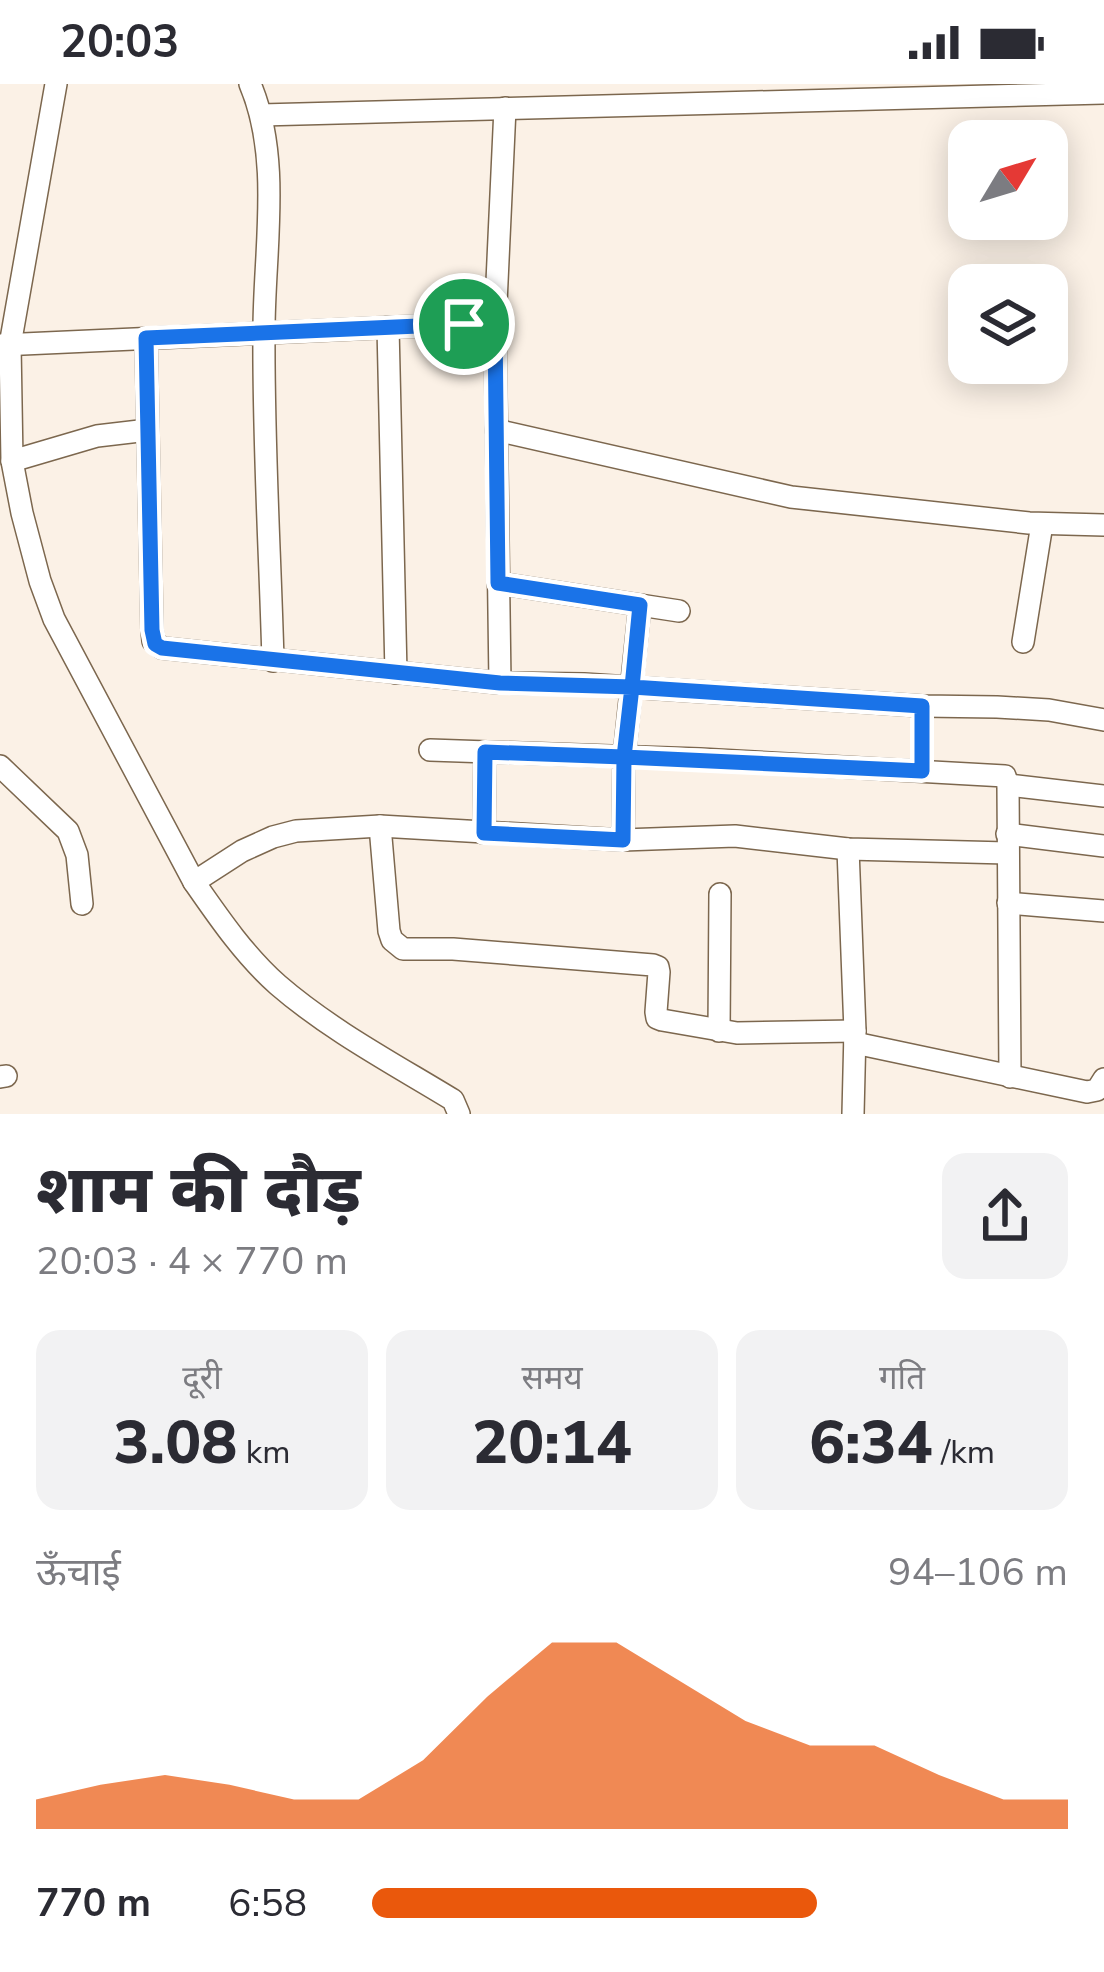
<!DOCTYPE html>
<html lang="hi">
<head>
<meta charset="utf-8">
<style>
  :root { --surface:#fff; --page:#f2f2f3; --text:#2b2b33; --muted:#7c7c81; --accent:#ea580c }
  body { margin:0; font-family:"Nunito Sans","Noto Sans Devanagari",sans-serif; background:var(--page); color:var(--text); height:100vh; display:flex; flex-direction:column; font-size:45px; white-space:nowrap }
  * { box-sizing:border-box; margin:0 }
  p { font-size:39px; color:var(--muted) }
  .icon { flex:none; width:66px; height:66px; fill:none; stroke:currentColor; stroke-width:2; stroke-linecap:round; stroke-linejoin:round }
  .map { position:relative; height:1030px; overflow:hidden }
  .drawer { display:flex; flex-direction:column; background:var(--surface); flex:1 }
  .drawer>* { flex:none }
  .needle { width:78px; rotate:52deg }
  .buttons { position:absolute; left:948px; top:36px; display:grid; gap:24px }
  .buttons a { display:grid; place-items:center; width:120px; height:120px; border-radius:24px; background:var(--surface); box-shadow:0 6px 30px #0003; font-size:60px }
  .pin { position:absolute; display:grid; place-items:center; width:102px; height:102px; color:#fff; margin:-51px; border:6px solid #fff; border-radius:50%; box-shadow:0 3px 12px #0007 }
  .round { display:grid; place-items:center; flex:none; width:126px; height:126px; border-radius:24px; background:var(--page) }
  .headline { display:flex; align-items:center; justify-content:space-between; height:204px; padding:0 36px }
  h1 { font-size:66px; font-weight:800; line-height:90px }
  .figures { display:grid; grid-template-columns:repeat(3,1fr); gap:18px; height:204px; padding:12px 36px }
  .figures div { display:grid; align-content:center; border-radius:24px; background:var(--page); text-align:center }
  .figures b { font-size:60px; font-weight:800 }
  .figures small { font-size:33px; font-weight:400 }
  .figures p { font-size:33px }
  .chart { height:336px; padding:24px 36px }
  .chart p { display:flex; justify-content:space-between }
  .chart svg { width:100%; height:216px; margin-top:12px; fill:var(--accent); opacity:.7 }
  ul { padding:0 36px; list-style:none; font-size:39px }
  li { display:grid; grid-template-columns:192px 144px 1fr; align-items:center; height:90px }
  li i { height:30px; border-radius:15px; background:var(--accent) }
  .status { display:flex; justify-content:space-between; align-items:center; height:84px; padding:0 60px; background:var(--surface); direction:ltr }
  .status svg { height:33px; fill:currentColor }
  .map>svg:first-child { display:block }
</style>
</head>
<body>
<div class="status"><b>20:03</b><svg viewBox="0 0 49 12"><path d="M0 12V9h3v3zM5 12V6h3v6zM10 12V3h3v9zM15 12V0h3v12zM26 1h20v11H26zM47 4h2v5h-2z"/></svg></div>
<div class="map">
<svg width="1104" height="1030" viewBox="0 0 1104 1030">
  <rect width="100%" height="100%" fill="#fbf1e6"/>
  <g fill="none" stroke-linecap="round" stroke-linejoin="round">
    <g stroke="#7c674e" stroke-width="24">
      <g id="minor">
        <path d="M 56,0 L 10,261 L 12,377 L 22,429 L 40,497 L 54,535 L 194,798 C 219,834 245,872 278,901 C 330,946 394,980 453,1016 L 459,1030"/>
        <path d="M 250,0 C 282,75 264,167 264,246 C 263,356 270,467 273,577"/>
        <polyline points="261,31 1104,9"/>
        <polyline points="388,243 396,589"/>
        <polyline points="146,254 152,546 153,557 162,564 500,599 584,600 922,622 997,623 1049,626 1104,636"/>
        <polyline points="1,261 464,240 495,241"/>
        <polyline points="496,346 791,413 1029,439 1104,441"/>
        <polyline points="12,377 97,352 148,346"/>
        <polyline points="498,499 679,527"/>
        <polyline points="1023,558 1042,440"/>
        <polyline points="500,599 495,241 505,24"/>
        <polyline points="922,622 922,687"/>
        <polyline points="430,666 700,675 1005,692 1008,701 1010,993"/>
        <polyline points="0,682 68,747 77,771 82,820"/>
        <polyline points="1008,701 1104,712"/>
        <polyline points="380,742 389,847 392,856 403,865 453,865 653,881 658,883 659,888 656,928 657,934 662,936 737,949 855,947"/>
        <polyline points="484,749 485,668"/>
        <polyline points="1007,750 1104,762"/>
        <polyline points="623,756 624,673 640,521"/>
        <polyline points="848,765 855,947 853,1030"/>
        <polyline points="194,798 242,767 273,753 296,747 380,742 623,756 735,752 848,765 1007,769"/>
        <polyline points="1008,819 1104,827"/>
        <polyline points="719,947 720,810"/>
        <polyline points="855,959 1087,1008 1097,1006 1104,995"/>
        <polyline points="0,993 6,992"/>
      </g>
    </g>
    <use href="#minor" stroke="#fff" stroke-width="21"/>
  </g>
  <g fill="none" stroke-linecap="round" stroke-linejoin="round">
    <g stroke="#fff" stroke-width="24">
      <polyline id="route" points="464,240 146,254 152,546 155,560 162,564 500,599 632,603 624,673 485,668 484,749 623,756 624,673 922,687 922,622 632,603 640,521 498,499 495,241 464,240"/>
    </g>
    <use href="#route" stroke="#1a73e8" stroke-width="15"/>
  </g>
</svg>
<div class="buttons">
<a><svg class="needle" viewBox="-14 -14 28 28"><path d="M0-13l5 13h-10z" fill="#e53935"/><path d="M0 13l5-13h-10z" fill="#7c7c81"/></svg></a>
<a><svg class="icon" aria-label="layers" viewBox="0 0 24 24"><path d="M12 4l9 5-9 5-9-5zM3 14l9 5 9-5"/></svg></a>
</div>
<div class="pin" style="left:464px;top:240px;background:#1e9e55"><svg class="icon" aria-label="arrive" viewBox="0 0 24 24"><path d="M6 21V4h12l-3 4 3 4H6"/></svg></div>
</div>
<section class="drawer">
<div class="headline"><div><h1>शाम की दौड़</h1><p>20:03 · 4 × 770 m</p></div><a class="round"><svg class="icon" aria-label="share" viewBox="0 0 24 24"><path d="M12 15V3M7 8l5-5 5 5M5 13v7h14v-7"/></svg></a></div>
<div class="figures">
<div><p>दूरी</p><b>3.08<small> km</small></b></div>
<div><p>समय</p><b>20:14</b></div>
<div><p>गति</p><b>6:34<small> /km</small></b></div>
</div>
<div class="chart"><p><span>ऊँचाई</span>94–106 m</p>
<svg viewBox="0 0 160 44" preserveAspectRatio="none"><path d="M0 44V38L10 35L20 33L30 35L40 38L50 38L60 30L70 17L80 6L90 6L100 14L110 22L120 27L130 27L140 33L150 38L160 38V44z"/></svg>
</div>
<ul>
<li><b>770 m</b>6:58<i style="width:64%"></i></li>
</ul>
</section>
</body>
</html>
